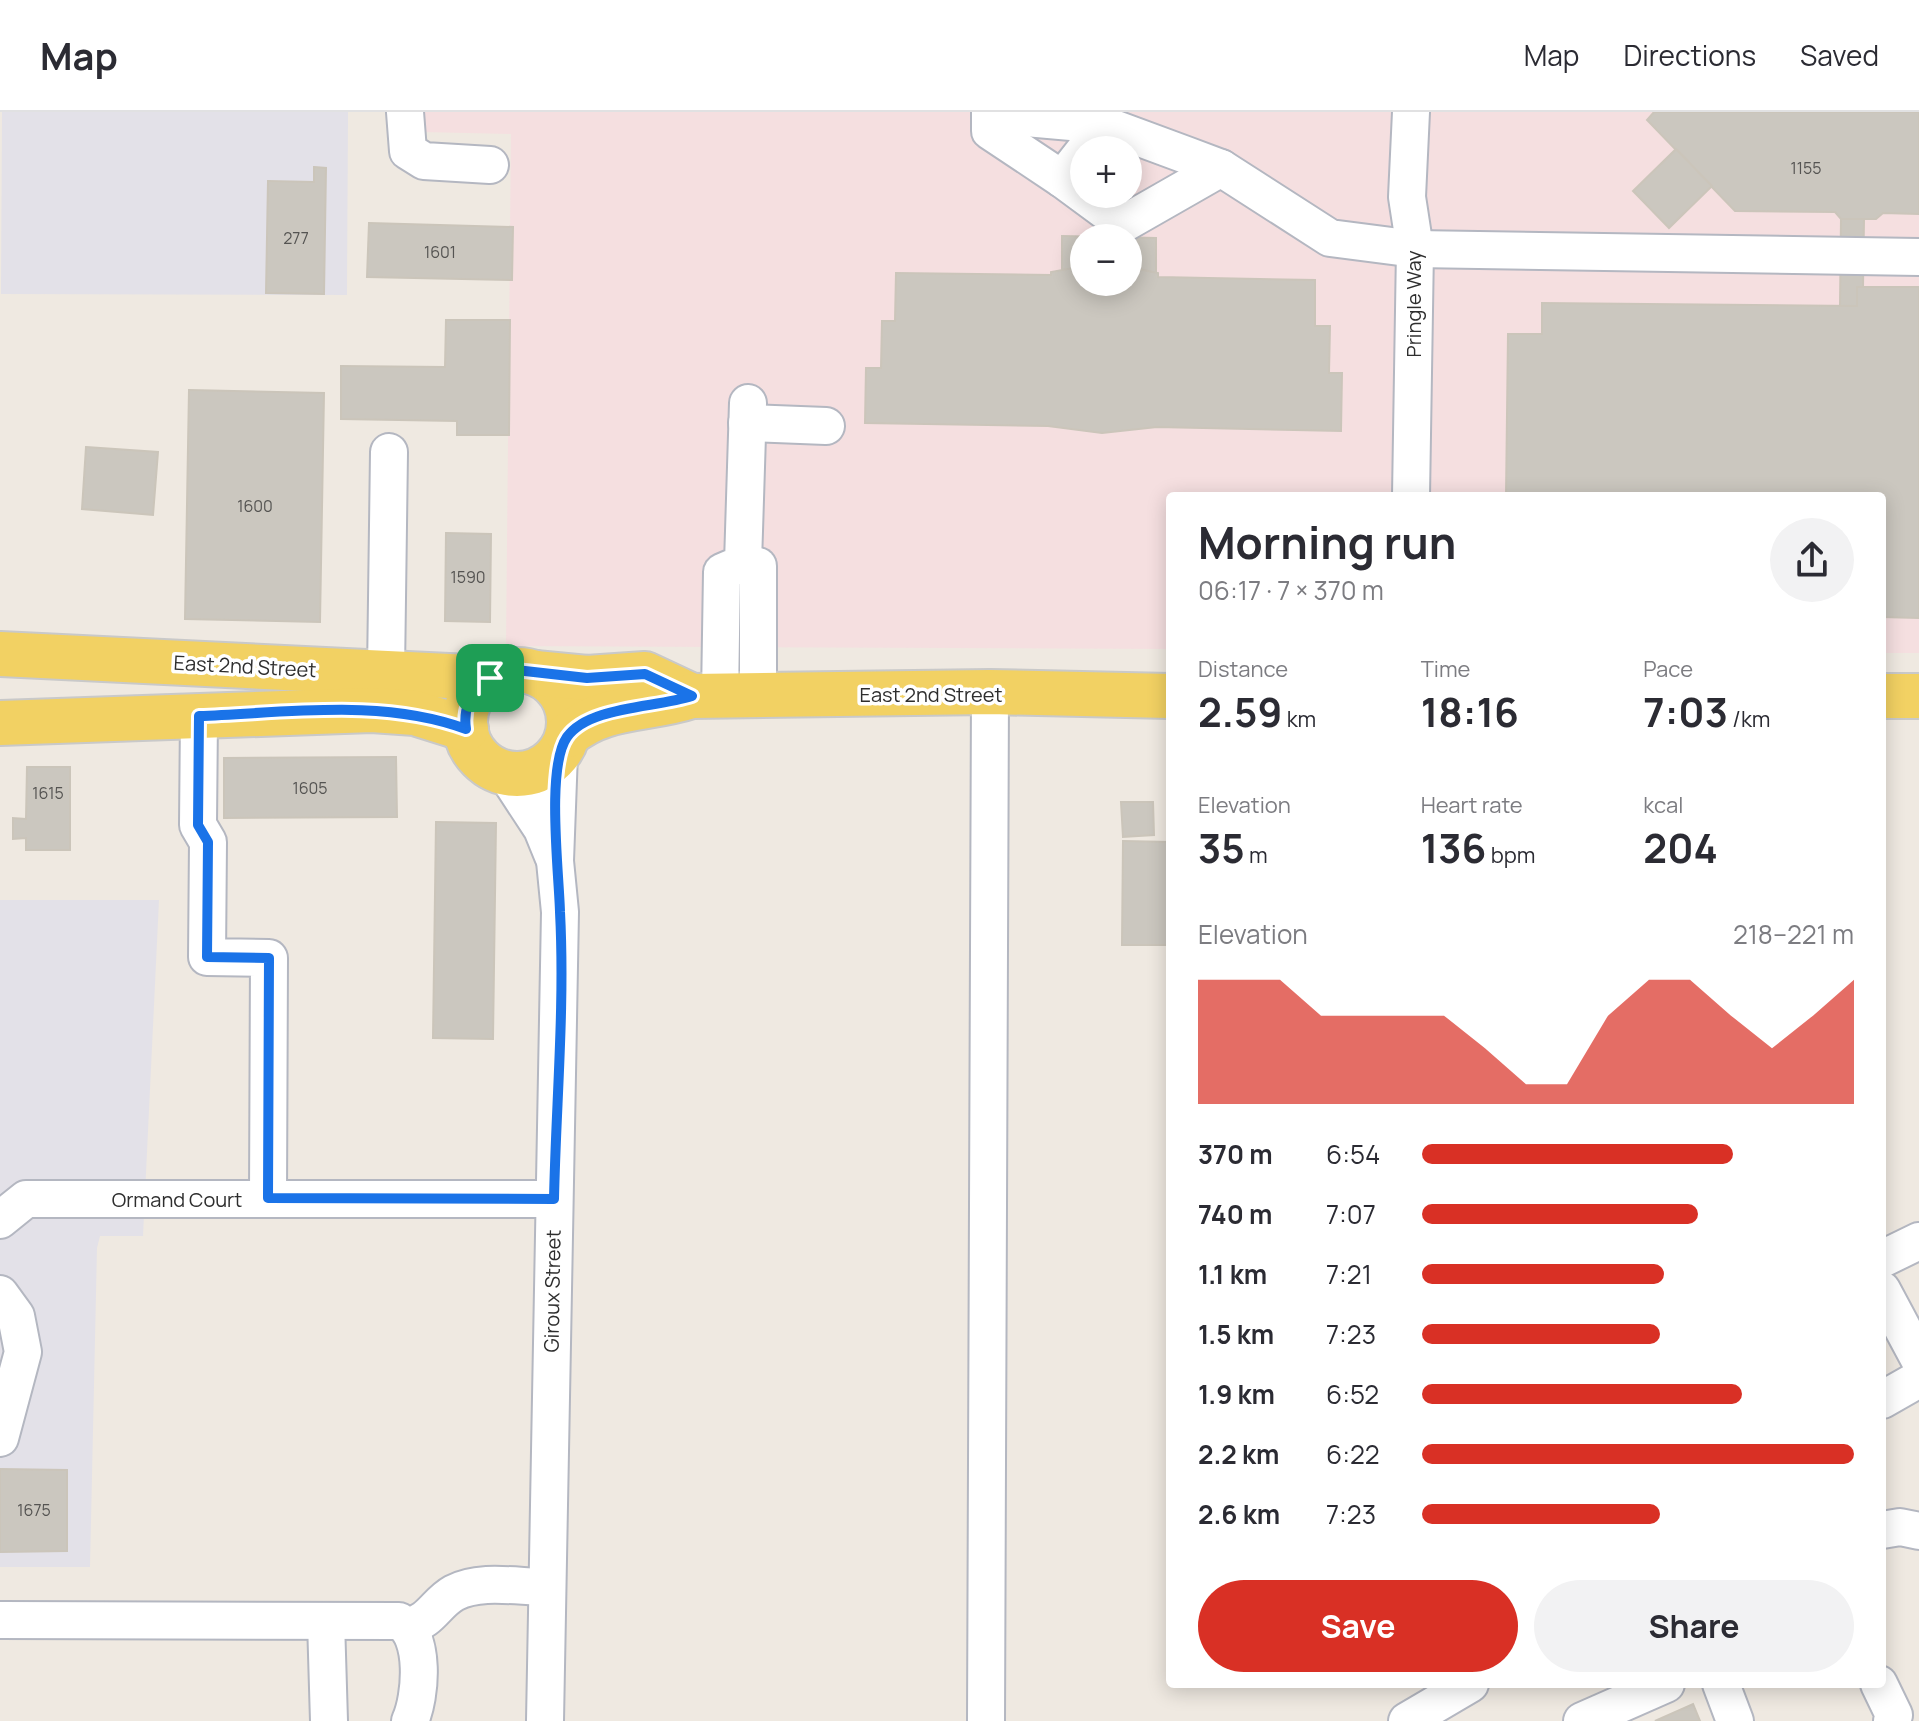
<!DOCTYPE html>
<html lang="en">
<head>
<meta charset="utf-8">
<style>
  :root { --surface:#fff; --page:#f2f2f3; --text:#2b2b33; --muted:#7c7c81; --line:#e1e1e2; --accent:#d93025 }
  body { margin:0; font-family:Manrope,sans-serif; background:var(--page); color:var(--text); height:100vh; display:flex; flex-direction:column; font-size:30px; white-space:nowrap }
  * { box-sizing:border-box; margin:0 }
  p { font-size:26px; color:var(--muted) }
  .icon { flex:none; width:44px; height:44px; fill:none; stroke:currentColor; stroke-width:2; stroke-linecap:round; stroke-linejoin:round }
  .map { position:relative; flex:1; overflow:hidden }
  .side { position:absolute; left:1166px; top:380px; width:720px; height:1196px; display:flex; flex-direction:column; background:var(--surface); border-radius:8px; box-shadow:0 4px 20px #0003 }
  .side>* { flex:none }
  .controls { position:absolute; left:1070px; top:24px; display:grid; gap:16px }
  .controls a { display:grid; place-items:center; width:72px; height:72px; border-radius:50%; background:var(--surface); box-shadow:0 4px 20px #0003; font-size:40px }
  .pin { position:absolute; display:grid; place-items:center; width:68px; height:68px; color:#fff; margin:-34px; border-radius:16px; box-shadow:0 4px 12px #0006 }
  .round { display:grid; place-items:center; flex:none; width:84px; height:84px; border-radius:42px; background:var(--page) }
  .head { display:flex; align-items:center; justify-content:space-between; height:136px; padding:0 32px }
  h1 { font-size:44px; font-weight:700; line-height:60px }
  .stats { display:grid; grid-template-columns:repeat(3,1fr); gap:12px; height:136px; padding:8px 32px }
  .stats div { display:grid; align-content:center }
  .stats b { font-size:40px; font-weight:700 }
  .stats small { font-size:22px; font-weight:400 }
  .stats p { font-size:22px }
  .chart { height:224px; padding:16px 32px }
  .chart p { display:flex; justify-content:space-between }
  .chart svg { width:100%; height:144px; margin-top:8px; fill:var(--accent); opacity:.7 }
  .primary-button { display:flex; gap:16px; margin-top:auto; padding:16px 32px }
  .primary-button a { flex:1; height:92px; border-radius:48px; background:var(--accent); color:#fff; font-size:32px; font-weight:700; line-height:92px; text-align:center }
  .primary-button a+a { background:var(--page); color:var(--text) }
  ul { padding:0 32px; list-style:none; font-size:26px }
  li { display:grid; grid-template-columns:128px 96px 1fr; align-items:center; height:60px }
  li i { height:20px; border-radius:10px; background:var(--accent) }
  header { display:flex; align-items:center; gap:48px; box-sizing:border-box; height:112px; padding:0 40px; background:var(--surface); border-bottom:2px solid var(--line) }
  header strong { font-size:38px }
  nav { display:flex; gap:44px; margin-inline-start:auto; font-size:28px }
  .map>svg:first-child { display:block }
</style>
</head>
<body>
<header>
<strong>Map</strong>
<nav><a>Map</a><a>Directions</a><a>Saved</a></nav>
</header>
<div class="map">
<svg width="1919" height="1609" viewBox="0 0 1919 1609">
  <rect width="100%" height="100%" fill="#efe9e1"/>
  <g fill="#e3e1e8">
    <polygon points="2,0 348,0 347,183 1,182"/>
    <polygon points="0,788 159,788 143,1124 100,1124 97,1136 90,1455 0,1455"/>
  </g>
  <path fill="#f5dfe0" fill-rule="evenodd" d="M 422,0 L 1919,0 L 1919,541 L 1882,541 L 1882,384 L 1170,384 L 1170,537 L 506,534 L 511,22 L 422,20 ZM 1084,38 L 1128,38 L 1128,82 L 1084,82 ZM 1084,126 L 1128,126 L 1128,170 L 1084,170 Z"/>
  <g fill="#cbc7bf" stroke="#cbc5ba" stroke-width="2">
    <polygon points="1654,0 1919,0 1919,102 1883,101 1876,107 1841,107 1835,100 1735,99 1647,8"/>
    <polygon points="1676,37 1712,74 1669,116 1633,79"/>
    <polygon points="314,55 326,56 324,182 266,181 268,69 314,70"/>
    <polygon points="1841,107 1864,107 1863,175 1857,175 1857,194 1840,194"/>
    <polygon points="369,111 513,115 512,168 367,165"/>
    <polygon points="1062,124 1156,126 1156,161 1128,155 1128,126 1084,126 1084,155 1062,158"/>
    <polygon points="1079,155 1084,155 1084,170 1128,170 1128,155 1158,161 1158,165 1315,168 1315,214 1330,214 1329,261 1342,261 1341,319 1157,315 1102,321 1048,314 865,311 866,256 881,256 882,209 895,209 896,161 1051,163 1051,160"/>
    <polygon points="1857,175 1919,175 1919,506 1882,505 1882,384 1506,384 1508,222 1542,222 1542,191 1857,194"/>
    <polygon points="446,208 510,208 509,323 457,323 457,309 341,307 341,254 445,255"/>
    <polygon points="189,278 324,281 320,510 185,507"/>
    <polygon points="86,335 158,340 153,403 82,397"/>
    <polygon points="446,421 491,422 490,510 445,509"/>
    <polygon points="396,645 397,705 224,706 224,646"/>
    <polygon points="27,655 70,655 70,738 26,738 26,726 13,727 13,706 26,707"/>
    <polygon points="1121,690 1153,690 1154,723 1123,725"/>
    <polygon points="436,710 496,711 493,927 433,926"/>
    <polygon points="1123,729 1170,730 1170,833 1122,833"/>
    <polygon points="0,1357 67,1358 67,1439 0,1440"/>
    <polygon points="1693,1592 1700,1609 1655,1609"/>
  </g>
  <g fill="none" stroke-linecap="round" stroke-linejoin="round">
    <g stroke="#b4b7c1" stroke-width="40">
      <g id="minor">
        <polyline points="405,0 408,39 424,49 490,53"/>
        <polyline points="990,0 990,19 1062,67"/>
        <polyline points="1411,0 1407,85 1415,137 1411,384"/>
        <polyline points="990,3 1105,13 1186,43 1221,56 1330,126 1415,137 1919,145"/>
        <polyline points="1084,39 1062,67 1123,112 1221,56"/>
        <polyline points="747,311 826,314"/>
        <polyline points="386,560 389,340"/>
        <polyline points="720,584 722,460 743,451 748,291"/>
        <polyline points="758,584 758,454"/>
        <polyline points="199,604 198,713 208,730 207,845 269,846 268,1086"/>
        <polyline points="506,662 542,717 553,744"/>
        <polyline points="0,1108 26,1087 554,1087"/>
        <polyline points="1882,1147 1919,1129"/>
        <polyline points="1882,1178 1919,1247"/>
        <polyline points="0,1182 16,1204 23,1240 0,1326"/>
        <polyline points="1882,1288 1919,1267"/>
        <polyline points="1882,1418 1900,1415 1919,1419"/>
        <path d="M 0,1508 L 399,1509 C 426,1523 421,1585 410,1609"/>
        <polyline points="326,1509 329,1609"/>
        <path d="M 409,1514 C 431,1509 436,1491 454,1481 C 480,1467 518,1475 547,1475"/>
        <polyline points="1721,1572 1735,1609"/>
        <polyline points="1879,1572 1894,1603 1892,1609"/>
        <polyline points="545,1609 560,800 555,749 559,641"/>
        <polyline points="986,1609 990,580"/>
        <polyline points="1407,1609 1470,1572"/>
        <polyline points="1582,1609 1666,1572"/>
      </g>
    </g>
    <g stroke="#c9c9c9" stroke-width="48">
      <g id="major">
        <polyline points="0,542 490,566"/>
        <circle cx="517" cy="610" r="52"/>
        <polyline points="535,561 587,566 645,562 692,584"/>
        <polyline points="1882,584 1919,584"/>
        <polyline points="0,611 372,598 415,601 466,617"/>
        <path d="M 568,623 C 605,592 647,599 692,584 L 990,580 L 1170,584"/>
      </g>
    </g>
    <use href="#minor" stroke="#fff" stroke-width="36"/>
    <use href="#major" stroke="#f2d163" stroke-width="44"/>
  </g>
  <g fill="none" stroke-linecap="round" stroke-linejoin="round">
    <g stroke="#fff" stroke-width="16">
      <path id="route" d="M 516,558 L 587,566 L 645,562 L 692,584 C 655,596 589,594 567,625 C 546,655 559,761 560,800 C 565,895 556,992 554,1087 L 268,1086 L 269,846 L 207,845 L 208,730 L 198,713 L 199,604 C 287,601 382,586 466,617 C 461,583 486,564 516,558 Z"/>
    </g>
    <use href="#route" stroke="#1a73e8" stroke-width="10"/>
  </g>
  <g text-anchor="middle" dominant-baseline="central" stroke-width="7" stroke-linejoin="round" paint-order="stroke">
    <g font-size="16" fill="#555452">
      <text x="1806" y="56">1155</text>
      <text x="296" y="126">277</text>
      <text x="440" y="140">1601</text>
      <text x="255" y="394">1600</text>
      <text x="468" y="465">1590</text>
      <text x="310" y="676">1605</text>
      <text x="48" y="681">1615</text>
      <text x="34" y="1398">1675</text>
    </g>
    <g font-size="20" fill="#2e2e2e" stroke="#fff">
      <text transform="translate(1413 192) rotate(-90)">Pringle Way</text>
      <text transform="translate(245 554) rotate(3)">East 2nd Street</text>
      <text x="931" y="582">East 2nd Street</text>
      <text x="177" y="1087">Ormand Court</text>
      <text transform="translate(552 1179) rotate(-89)">Giroux Street</text>
    </g>
  </g>
</svg>
<div class="controls">
<a>+</a>
<a>−</a>
</div>
<div class="pin" style="left:490px;top:566px;background:#1e9e55"><svg class="icon" aria-label="arrive" viewBox="0 0 24 24"><path d="M6 21V4h12l-3 4 3 4H6"/></svg></div>
<section class="side">
<div class="head"><div><h1>Morning run</h1><p>06:17 · 7 × 370 m</p></div><a class="round"><svg class="icon" aria-label="share" viewBox="0 0 24 24"><path d="M12 15V3M7 8l5-5 5 5M5 13v7h14v-7"/></svg></a></div>
<div class="stats">
<div><p>Distance</p><b>2.59<small> km</small></b></div>
<div><p>Time</p><b>18:16</b></div>
<div><p>Pace</p><b>7:03<small> /km</small></b></div>
</div>
<div class="stats">
<div><p>Elevation</p><b>35<small> m</small></b></div>
<div><p>Heart rate</p><b>136<small> bpm</small></b></div>
<div><p>kcal</p><b>204</b></div>
</div>
<div class="chart"><p><span>Elevation</span>218–221 m</p>
<svg viewBox="0 0 160 44" preserveAspectRatio="none"><path d="M0 44V6L10 6L20 6L30 17L40 17L50 17L60 17L70 27L80 38L90 38L100 17L110 6L120 6L130 17L140 27L150 17L160 6V44z"/></svg>
</div>
<ul>
<li><b>370 m</b>6:54<i style="width:72%"></i></li>
<li><b>740 m</b>7:07<i style="width:64%"></i></li>
<li><b>1.1 km</b>7:21<i style="width:56%"></i></li>
<li><b>1.5 km</b>7:23<i style="width:55%"></i></li>
<li><b>1.9 km</b>6:52<i style="width:74%"></i></li>
<li><b>2.2 km</b>6:22<i style="width:100%"></i></li>
<li><b>2.6 km</b>7:23<i style="width:55%"></i></li>
</ul>
<div class="primary-button"><a>Save</a><a>Share</a></div>
</section>
</div>
</body>
</html>
